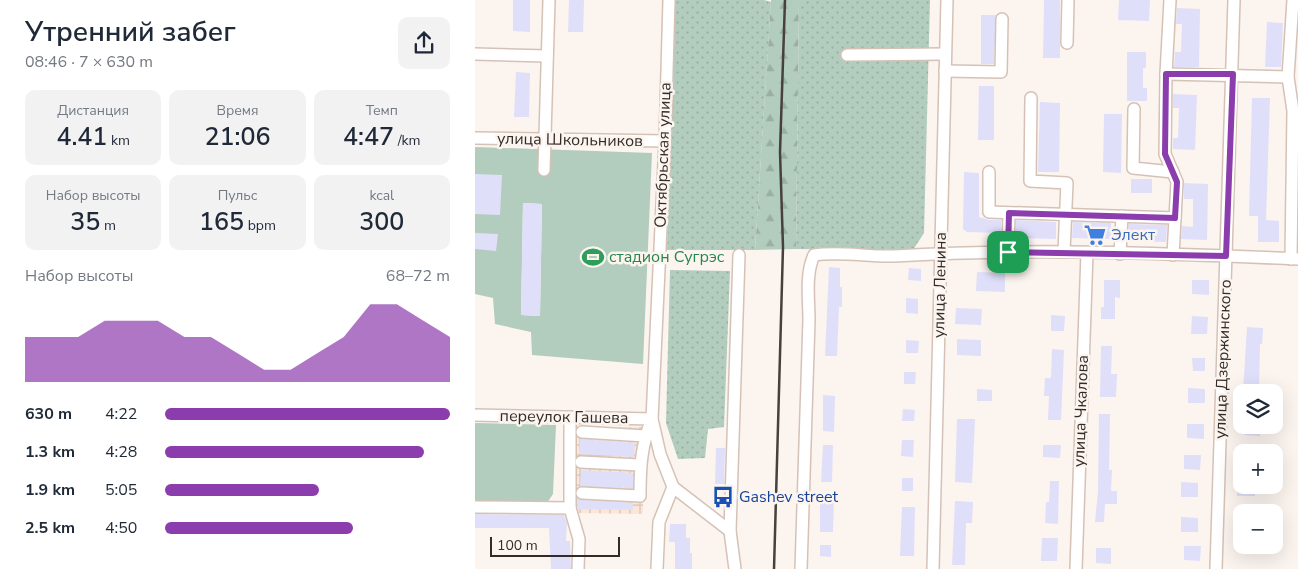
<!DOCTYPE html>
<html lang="ru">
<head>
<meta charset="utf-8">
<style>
  :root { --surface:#fff; --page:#f2f2f3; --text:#1f2937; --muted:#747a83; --accent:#8c3dad }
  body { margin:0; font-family:"Nunito Sans",sans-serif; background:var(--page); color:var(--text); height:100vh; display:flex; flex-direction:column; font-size:19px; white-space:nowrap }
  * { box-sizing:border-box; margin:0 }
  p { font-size:16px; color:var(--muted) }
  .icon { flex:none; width:28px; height:28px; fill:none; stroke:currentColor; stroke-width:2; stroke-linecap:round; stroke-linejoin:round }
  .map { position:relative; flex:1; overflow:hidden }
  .drawer { display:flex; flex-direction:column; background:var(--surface); width:475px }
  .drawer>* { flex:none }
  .fabs { position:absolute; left:758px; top:384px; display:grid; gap:10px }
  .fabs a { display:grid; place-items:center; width:50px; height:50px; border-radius:10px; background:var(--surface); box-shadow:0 5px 20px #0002; font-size:25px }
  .scale { position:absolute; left:15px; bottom:12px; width:130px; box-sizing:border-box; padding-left:5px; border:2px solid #332b27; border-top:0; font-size:14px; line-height:18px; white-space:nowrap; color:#332b27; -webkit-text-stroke:4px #fcf4ef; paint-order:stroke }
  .pin { position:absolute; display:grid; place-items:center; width:42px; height:42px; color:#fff; margin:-21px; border-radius:10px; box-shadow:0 2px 8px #0006 }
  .round { display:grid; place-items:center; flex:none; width:52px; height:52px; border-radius:10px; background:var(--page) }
  .overview { display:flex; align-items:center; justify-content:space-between; height:85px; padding:0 25px }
  h1 { font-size:28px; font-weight:600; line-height:38px }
  .figures { display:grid; grid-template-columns:repeat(3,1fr); gap:8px; height:85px; padding:5px 25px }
  .figures div { display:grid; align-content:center; border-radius:10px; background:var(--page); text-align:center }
  .figures b { font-size:25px; font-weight:600 }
  .figures small { font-size:14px; font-weight:400 }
  .figures p { font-size:14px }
  .chart { height:140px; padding:10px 25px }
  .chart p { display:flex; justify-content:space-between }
  .chart svg { width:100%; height:90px; margin-top:5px; fill:var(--accent); opacity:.7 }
  ul { padding:0 25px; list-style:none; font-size:16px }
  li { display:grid; grid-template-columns:80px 60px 1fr; align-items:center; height:38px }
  li i { height:12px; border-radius:6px; background:var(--accent) }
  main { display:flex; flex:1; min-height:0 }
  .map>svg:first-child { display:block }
</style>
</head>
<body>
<main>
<section class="drawer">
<div class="overview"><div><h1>Утренний забег</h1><p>08:46 · 7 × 630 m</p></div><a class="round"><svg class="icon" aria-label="share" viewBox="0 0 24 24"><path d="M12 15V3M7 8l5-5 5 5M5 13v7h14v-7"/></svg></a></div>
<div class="figures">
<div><p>Дистанция</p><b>4.41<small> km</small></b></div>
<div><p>Время</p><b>21:06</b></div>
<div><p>Темп</p><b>4:47<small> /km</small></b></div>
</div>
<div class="figures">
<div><p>Набор высоты</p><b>35<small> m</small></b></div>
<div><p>Пульс</p><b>165<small> bpm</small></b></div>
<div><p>kcal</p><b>300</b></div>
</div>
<div class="chart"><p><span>Набор высоты</span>68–72 m</p>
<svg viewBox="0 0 160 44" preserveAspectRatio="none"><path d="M0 44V22L10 22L20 22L30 14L40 14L50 14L60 22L70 22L80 30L90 38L100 38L110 30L120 22L130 6L140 6L150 14L160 22V44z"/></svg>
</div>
<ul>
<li><b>630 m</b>4:22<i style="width:100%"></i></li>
<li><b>1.3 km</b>4:28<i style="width:91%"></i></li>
<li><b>1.9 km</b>5:05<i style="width:54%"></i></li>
<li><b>2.5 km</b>4:50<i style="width:66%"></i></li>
</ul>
</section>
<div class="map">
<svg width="823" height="569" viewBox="0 0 823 569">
  <defs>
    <pattern id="industrial-grid" width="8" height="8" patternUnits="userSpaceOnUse" patternTransform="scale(1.25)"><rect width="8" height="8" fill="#fbe6d8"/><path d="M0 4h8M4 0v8" fill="none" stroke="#d8c5b9"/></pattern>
    <pattern id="forest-firs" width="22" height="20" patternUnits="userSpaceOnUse" patternTransform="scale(1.25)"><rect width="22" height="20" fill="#b2ccbd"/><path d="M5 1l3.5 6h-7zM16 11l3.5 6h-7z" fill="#9aafa2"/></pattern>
    <pattern id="garden-dots" width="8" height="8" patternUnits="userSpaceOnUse" patternTransform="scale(1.25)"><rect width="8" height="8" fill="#b2ccbd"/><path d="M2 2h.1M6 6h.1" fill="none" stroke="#9aafa2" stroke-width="1.8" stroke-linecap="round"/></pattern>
  </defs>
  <rect width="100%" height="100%" fill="#fcf4ef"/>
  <polygon fill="url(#industrial-grid)" points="102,427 169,427 168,514 101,513"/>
  <g fill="#b2ccbd" fill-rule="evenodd">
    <path d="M 0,147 L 177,153 L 168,364 L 57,355 L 56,332 L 20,324 L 18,298 L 0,294 ZM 48,203 L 67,204 L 65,316 L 46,315 Z"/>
    <polygon points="0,423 81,425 78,494 72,503 0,502"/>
  </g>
  <polygon fill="url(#forest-firs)" points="296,0 324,0 321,249 280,250"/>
  <g fill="url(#garden-dots)">
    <polygon points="198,0 289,0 296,2 280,250 192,250"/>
    <polygon points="324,0 455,0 449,233 438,250 321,249"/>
    <polygon points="195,270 255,271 249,427 233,429 230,458 203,459 191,423"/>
  </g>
  <g fill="#e0dffa">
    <polygon points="38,0 55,0 55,32 38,31"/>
    <polygon points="94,0 109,0 108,32 93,32"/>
    <polygon points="569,0 585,0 585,58 568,58"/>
    <polygon points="644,0 675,0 674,21 643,20"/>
    <polygon points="702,8 725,9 724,67 699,67 700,52 706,52 707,24 701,24"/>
    <polygon points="506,15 521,15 519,64 506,64"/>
    <polygon points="792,22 808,23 806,67 790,67"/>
    <polygon points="652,52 671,52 671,68 668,68 668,88 672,88 672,101 652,101"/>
    <polygon points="41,72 55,73 54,117 39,117"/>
    <polygon points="504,86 519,86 519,140 503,140"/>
    <polygon points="698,94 722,95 720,150 698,149 698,138 703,138 704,108 698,108"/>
    <polygon points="777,98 795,98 791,220 804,221 804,242 783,242 783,216 774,216"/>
    <polygon points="565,102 585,103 584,172 563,172"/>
    <polygon points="629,114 647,114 646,173 628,172"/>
    <polygon points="489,172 504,173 504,217 514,220 526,220 526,233 492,232 488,229"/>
    <polygon points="0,174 27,175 25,215 0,214"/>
    <rect x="656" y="179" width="21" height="14"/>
    <polygon points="709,183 733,184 732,240 706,239 707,226 718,227 718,199 709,199"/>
    <polygon points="48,203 67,204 65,316 46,315"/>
    <polygon points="541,220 581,222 581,239 541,238"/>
    <polygon points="598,222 636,223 636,239 597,238"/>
    <polygon points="654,224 692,225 691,242 653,241"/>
    <polygon points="0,233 23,234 21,251 0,249"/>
    <polygon points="354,267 365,268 365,287 367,287 367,307 364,307 362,356 350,356"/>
    <polygon points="434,268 446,269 446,281 433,280"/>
    <polygon points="502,272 530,273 530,292 501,291"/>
    <polygon points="629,280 645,280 645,298 640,297 640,319 626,319 626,307 629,307"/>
    <polygon points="717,280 734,280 734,295 717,294"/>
    <polygon points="431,298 443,299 443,314 431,313"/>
    <polygon points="481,308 507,309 506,325 480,324"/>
    <polygon points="576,315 590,316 589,331 576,331"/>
    <polygon points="717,316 733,317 732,334 716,334"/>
    <polygon points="772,327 788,328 787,344 785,344 784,392 768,392"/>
    <polygon points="482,339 506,340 506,356 482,355"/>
    <polygon points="431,340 444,341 443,353 431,353"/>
    <polygon points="626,346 637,346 636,374 642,374 641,397 625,397"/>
    <polygon points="577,349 589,350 586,420 573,420 574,396 569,396 570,378 576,378"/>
    <polygon points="717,358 730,358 730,371 718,371"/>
    <polygon points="429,372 441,372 440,384 429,384"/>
    <polygon points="713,388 730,389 730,403 713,403"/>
    <polygon points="502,389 517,390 517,401 502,401"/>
    <polygon points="348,395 360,396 359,432 348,431"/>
    <polygon points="428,409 440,410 439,421 427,421"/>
    <polygon points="624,414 635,414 634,470 637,470 636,491 642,491 642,504 630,504 629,522 620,522 623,491"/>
    <polygon points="482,419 500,419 497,483 480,482"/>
    <polygon points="712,424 729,424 729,439 712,438"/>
    <polygon points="769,425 786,425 785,436 769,435"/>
    <polygon points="105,439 160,443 159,457 104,454"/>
    <polygon points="427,440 439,440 438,457 426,456"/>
    <polygon points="348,445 358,445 357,482 346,482"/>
    <polygon points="568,445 586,445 585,458 568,457"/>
    <polygon points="241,448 250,448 249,484 240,484"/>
    <polygon points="709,455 726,455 725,470 709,469"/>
    <polygon points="106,470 158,473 158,488 105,486"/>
    <rect x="427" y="478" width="11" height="13"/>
    <polygon points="575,481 584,481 583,524 570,523 571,502 574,502"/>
    <polygon points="706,482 723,483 723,497 706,497"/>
    <rect x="762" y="485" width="18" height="11"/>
    <polygon points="345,498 359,498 358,532 345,532"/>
    <polygon points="102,499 158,503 158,510 103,509"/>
    <polygon points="480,501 498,502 497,523 491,523 490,565 477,565"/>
    <polygon points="427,507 440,507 439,556 425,556"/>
    <polygon points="0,514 89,515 92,523 91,541 95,541 96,569 76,569 74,528 0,528"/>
    <polygon points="706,517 723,518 723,532 706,532"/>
    <polygon points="195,524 211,524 211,538 215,538 215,553 217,553 217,569 200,569 200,542 194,542"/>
    <polygon points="567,538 583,538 582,561 566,561"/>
    <polygon points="345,545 356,545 356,557 345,556"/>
    <polygon points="709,546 726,546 725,561 709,560"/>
    <polygon points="621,548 636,548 636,564 621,563"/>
  </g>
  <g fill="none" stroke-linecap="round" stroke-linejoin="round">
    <g stroke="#d5c2b6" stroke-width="14">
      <g id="minor">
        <polyline points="194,0 190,141 177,419 185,454 198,487"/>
        <polyline points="695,0 691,74 690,154 702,182 698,255"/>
        <polyline points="592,43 593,0"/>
        <polyline points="0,54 72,56"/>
        <polyline points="372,55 470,54"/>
        <polyline points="470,71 526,72 527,19"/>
        <polyline points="691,74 813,77"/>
        <polyline points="556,98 555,181 592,183 589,252"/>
        <polyline points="659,109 658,168 698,172"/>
        <polyline points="0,138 190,141"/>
        <polyline points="69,170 74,0"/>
        <polyline points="514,172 514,212 700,218"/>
        <polyline points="533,252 534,213"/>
        <polyline points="645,254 647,216"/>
        <polyline points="816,259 818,111 813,77 818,0"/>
        <path d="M 0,415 L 177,419 C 166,445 165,468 165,496 L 107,493"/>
        <polyline points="95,417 95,508 104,539 103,569"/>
        <polyline points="107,432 170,436"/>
        <polyline points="106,462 165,465"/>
        <polyline points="198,487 255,531 260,569"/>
        <polyline points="0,507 95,508"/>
        <polyline points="255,531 264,255"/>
        <polyline points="182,569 184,522 198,487"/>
        <path d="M 326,569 L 334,320 C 334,299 330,275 339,255 C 365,251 393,257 419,256 C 553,248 688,253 823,259"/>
        <polyline points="458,569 472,0"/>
        <polyline points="601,569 612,253"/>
        <polyline points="741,569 759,0"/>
      </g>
    </g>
    <use href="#minor" stroke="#fff" stroke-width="11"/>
    <polyline stroke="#48403c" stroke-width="2.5" points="299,569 308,247 305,152 310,0"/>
  </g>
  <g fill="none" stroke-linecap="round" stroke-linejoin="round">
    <g stroke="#fff" stroke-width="10">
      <polygon id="route" points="691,74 758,74 751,256 533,252 534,213 700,218 702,182 690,154"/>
    </g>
    <use href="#route" stroke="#8c3dad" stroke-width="6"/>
  </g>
  <defs>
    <g id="supermarket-bare" transform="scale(1.725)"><path d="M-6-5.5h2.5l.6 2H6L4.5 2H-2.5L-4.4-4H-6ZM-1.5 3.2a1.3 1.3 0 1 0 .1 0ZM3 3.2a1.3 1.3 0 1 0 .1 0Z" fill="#3f7fe0" stroke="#fcf4ef" stroke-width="2.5" paint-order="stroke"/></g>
    <g id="stadium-bare" transform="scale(1.725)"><path d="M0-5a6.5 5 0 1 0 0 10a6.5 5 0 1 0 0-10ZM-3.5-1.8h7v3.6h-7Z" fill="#2e9e5b" stroke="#fcf4ef" stroke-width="2.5" paint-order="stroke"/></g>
    <g id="bus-bare" transform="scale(1.725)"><path d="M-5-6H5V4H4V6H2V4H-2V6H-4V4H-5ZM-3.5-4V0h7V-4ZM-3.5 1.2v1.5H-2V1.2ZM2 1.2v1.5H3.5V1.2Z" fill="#1a4fb4" stroke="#fcf4ef" stroke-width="2.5" paint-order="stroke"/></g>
  </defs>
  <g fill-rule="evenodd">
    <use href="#supermarket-bare" x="620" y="235"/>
    <use href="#stadium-bare" x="118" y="257"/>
    <use href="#bus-bare" x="248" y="497"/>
  </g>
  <g text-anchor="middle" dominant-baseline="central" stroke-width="5" stroke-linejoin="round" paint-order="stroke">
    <g font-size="16" fill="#332b27" stroke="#fcf4ef">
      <text transform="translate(95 140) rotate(1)">улица Школьников</text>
      <text transform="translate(188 155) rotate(-88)">Октябрьская улица</text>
      <text transform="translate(465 285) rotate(-89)">улица Ленина</text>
      <text transform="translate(748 359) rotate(-88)">улица Дзержинского</text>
      <text transform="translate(606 411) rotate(-88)">улица Чкалова</text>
      <text transform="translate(89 417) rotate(1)">переулок Гашева</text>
    </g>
    <g font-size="16" fill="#366cbe" stroke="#fcf4ef" text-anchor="start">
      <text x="636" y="235">Элект</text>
    </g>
    <g font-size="16" fill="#27864d" stroke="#fcf4ef" text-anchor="start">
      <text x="134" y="257">стадион Сугрэс</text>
    </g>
    <g font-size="16" fill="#164399" stroke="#fcf4ef" text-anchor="start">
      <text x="264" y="497">Gashev street</text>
    </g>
  </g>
</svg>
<div class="fabs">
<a><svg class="icon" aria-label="layers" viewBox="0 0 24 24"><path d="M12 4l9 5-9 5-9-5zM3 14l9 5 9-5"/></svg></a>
<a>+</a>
<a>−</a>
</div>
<div class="scale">100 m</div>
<div class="pin" style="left:533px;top:252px;background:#1e9e55"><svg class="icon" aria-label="arrive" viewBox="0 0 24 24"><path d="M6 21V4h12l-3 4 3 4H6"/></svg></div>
</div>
</main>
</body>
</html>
